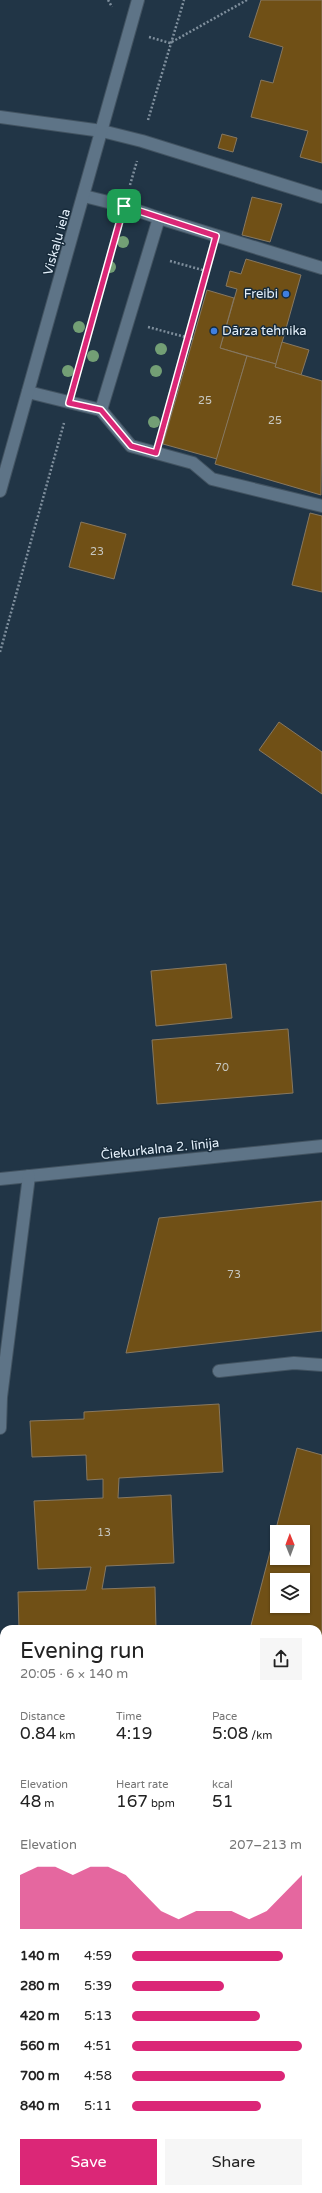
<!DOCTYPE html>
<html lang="en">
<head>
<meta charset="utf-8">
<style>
  :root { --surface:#fff; --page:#f6f6f6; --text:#222; --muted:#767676; --accent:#db2777 }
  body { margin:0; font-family:"Varela Round",sans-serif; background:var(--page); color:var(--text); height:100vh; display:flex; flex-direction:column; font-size:15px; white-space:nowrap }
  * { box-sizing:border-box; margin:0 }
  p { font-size:13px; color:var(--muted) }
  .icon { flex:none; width:22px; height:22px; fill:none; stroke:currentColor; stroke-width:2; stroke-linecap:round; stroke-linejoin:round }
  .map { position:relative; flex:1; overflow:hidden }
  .side { position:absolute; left:0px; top:1625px; width:322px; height:568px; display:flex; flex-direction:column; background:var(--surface); border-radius:12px 12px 0 0; box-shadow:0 1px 3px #0004 }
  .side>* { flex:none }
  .needle { width:26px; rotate:359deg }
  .fabs { position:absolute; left:270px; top:1525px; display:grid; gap:8px }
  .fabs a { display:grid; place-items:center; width:40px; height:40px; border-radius:0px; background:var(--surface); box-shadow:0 1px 3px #0004; font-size:20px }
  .pin { position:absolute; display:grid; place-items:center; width:34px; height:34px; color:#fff; margin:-17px; border-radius:8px; box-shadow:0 2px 6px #0006 }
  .round { display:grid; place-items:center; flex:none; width:42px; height:42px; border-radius:0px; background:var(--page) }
  .overview { display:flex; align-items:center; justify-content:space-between; height:68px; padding:0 20px }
  h1 { font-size:22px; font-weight:600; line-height:30px }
  .stats { display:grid; grid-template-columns:repeat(3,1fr); gap:6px; height:68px; padding:4px 20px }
  .stats div { display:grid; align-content:center }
  .stats b { font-size:17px; font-weight:600 }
  .stats small { font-size:11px; font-weight:400 }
  .stats p { font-size:11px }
  .chart { height:112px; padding:8px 20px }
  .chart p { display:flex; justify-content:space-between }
  .chart svg { width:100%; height:72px; margin-top:4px; fill:var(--accent); opacity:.7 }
  .action { display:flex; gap:8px; margin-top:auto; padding:8px 20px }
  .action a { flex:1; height:46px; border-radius:0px; background:var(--accent); color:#fff; font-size:16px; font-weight:600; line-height:46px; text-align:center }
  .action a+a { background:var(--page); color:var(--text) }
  ul { padding:0 20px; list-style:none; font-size:13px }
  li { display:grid; grid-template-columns:64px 48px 1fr; align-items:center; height:30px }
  li i { height:10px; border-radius:5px; background:var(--accent) }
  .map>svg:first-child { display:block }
</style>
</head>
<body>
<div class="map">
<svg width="322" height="2193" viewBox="0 0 322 2193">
  <rect width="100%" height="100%" fill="#213546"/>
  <g fill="#705016" stroke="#877860" fill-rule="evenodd">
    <polygon points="261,0 322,0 322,163 300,157 308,131 251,117 261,80 273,83 283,47 249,37"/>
    <polygon points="222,134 237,138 233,152 218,148"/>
    <polygon points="252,197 282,204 270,242 242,235"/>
    <polygon points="246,259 301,275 276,364 220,348 237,289 226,286 230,271 241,274"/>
    <polygon points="207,290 234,298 220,348 247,356 217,459 163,444"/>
    <polygon points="282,342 309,350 301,375 275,367"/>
    <polygon points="247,356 276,364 275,367 322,381 321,495 215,464"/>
    <polygon points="310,513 322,516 322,592 292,585"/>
    <polygon points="81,522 126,534 114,579 69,567"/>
    <polygon points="279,722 322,752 322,794 259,750"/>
    <polygon points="226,964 232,1018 156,1026 151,971"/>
    <polygon points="288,1029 293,1093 157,1104 152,1040"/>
    <polygon points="322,1201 322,1331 126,1353 159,1218"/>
    <polygon points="219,1404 223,1472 119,1478 118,1498 171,1495 174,1563 106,1566 102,1589 155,1587 156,1629 19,1629 18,1592 86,1590 91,1567 38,1569 34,1501 103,1498 103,1479 87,1480 86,1455 32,1457 30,1421 84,1419 84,1412"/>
    <path d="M 297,1448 L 322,1455 L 322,1684 L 318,1699 L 318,1629 L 250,1629 ZM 277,1532 L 303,1532 L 303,1558 L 277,1558 ZM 277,1580 L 303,1580 L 303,1606 L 277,1606 Z"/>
    <polygon points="0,1683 4,1683 4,1751 0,1752"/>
    <polygon points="0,1772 4,1772 4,1840 0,1841"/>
    <polygon points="0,2009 3,2076 0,2076"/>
  </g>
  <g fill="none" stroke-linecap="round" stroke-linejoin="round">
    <g stroke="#425361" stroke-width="14">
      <g id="minor">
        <polyline points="0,117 102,131 142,141 322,197"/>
        <polyline points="159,218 322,268"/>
        <polyline points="28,392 101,410 159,218 124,206 84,196"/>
        <polyline points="101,410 131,446 193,463 212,479 322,506"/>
        <polyline points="0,491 138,0"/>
        <polyline points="0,1179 322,1146"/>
        <polyline points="219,1371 294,1363 322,1365"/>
        <polyline points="0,1428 1,1397 29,1176"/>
        <polyline points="318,1911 322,1896"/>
        <polyline points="318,1991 322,1992"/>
        <polyline points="318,2162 322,2164"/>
        <polyline points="204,2193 206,2189"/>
      </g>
    </g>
    <g stroke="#7f8f9d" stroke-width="2.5" stroke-dasharray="2 2" stroke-linecap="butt">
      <polyline points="108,0 112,7"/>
      <polyline points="149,37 170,43 247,0"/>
      <polyline points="148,120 184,0"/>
      <polyline points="130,185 137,161"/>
      <polyline points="170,261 206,271"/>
      <polyline points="148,327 193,339"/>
      <polyline points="75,382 118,227"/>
      <polyline points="162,432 210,257"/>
      <polyline points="0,652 64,423"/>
    </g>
    <use href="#minor" stroke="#5e7487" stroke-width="12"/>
  </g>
  <g fill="#739f75">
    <circle cx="123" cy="242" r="6"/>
    <circle cx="110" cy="267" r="6"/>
    <circle cx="79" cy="327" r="6"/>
    <circle cx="161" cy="349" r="6"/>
    <circle cx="93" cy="356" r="6"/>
    <circle cx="68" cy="371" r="6"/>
    <circle cx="156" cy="371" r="6"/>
    <circle cx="154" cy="422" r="6"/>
  </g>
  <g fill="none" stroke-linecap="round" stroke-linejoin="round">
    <g stroke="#fff" stroke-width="8">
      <polygon id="route" points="124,206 216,236 156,453 131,446 101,410 69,403"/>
    </g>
    <use href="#route" stroke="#db2777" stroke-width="5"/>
  </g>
  <g fill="#3f7fe0" stroke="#172b3b" stroke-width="1.5">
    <circle cx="286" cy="294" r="4"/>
    <circle cx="214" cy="331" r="4"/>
  </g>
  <g text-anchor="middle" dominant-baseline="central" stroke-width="3" stroke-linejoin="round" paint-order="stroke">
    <g font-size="11" fill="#c7c8c2">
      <text x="205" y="400">25</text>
      <text x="275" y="420">25</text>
      <text x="97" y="551">23</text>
      <text x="222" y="1067">70</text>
      <text x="234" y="1274">73</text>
      <text x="104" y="1532">13</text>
    </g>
    <g font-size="13" fill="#e4f0fb" stroke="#172b3b">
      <text transform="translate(57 242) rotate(-74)">Viskaļu iela</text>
      <text transform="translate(160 1149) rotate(-6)">Čiekurkalna 2. līnija</text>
    </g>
    <g font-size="13" fill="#e4f0fb" stroke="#172b3b" text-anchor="end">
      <text x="278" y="294">Freibi</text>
      <text x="222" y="331" text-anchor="start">Dārza tehnika</text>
    </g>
  </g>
</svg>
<div class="fabs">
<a><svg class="needle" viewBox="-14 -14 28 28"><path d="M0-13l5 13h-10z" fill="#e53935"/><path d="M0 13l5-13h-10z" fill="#767676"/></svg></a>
<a><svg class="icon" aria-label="layers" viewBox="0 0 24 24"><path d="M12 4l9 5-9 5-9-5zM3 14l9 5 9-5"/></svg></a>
</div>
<div class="pin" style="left:124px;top:206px;background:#1e9e55"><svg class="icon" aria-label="arrive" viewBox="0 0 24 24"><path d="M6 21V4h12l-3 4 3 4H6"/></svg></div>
<section class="side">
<div class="overview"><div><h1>Evening run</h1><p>20:05 · 6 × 140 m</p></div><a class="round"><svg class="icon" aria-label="share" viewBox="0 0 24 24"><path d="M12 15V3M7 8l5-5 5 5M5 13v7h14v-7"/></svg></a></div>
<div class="stats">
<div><p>Distance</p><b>0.84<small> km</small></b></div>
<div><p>Time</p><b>4:19</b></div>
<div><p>Pace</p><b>5:08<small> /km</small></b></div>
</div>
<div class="stats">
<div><p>Elevation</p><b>48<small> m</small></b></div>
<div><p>Heart rate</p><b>167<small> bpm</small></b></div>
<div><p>kcal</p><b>51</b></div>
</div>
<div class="chart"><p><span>Elevation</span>207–213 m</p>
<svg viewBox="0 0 160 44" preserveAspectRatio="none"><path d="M0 44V11L10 6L20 6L30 11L40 6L50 6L60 11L70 22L80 33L90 38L100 33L110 33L120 33L130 38L140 33L150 22L160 11V44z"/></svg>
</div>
<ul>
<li><b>140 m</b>4:59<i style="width:89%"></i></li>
<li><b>280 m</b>5:39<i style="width:54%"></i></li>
<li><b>420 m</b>5:13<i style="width:75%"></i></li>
<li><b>560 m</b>4:51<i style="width:100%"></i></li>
<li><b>700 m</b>4:58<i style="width:90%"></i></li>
<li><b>840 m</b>5:11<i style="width:76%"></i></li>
</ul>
<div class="action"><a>Save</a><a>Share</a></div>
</section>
</div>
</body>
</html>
